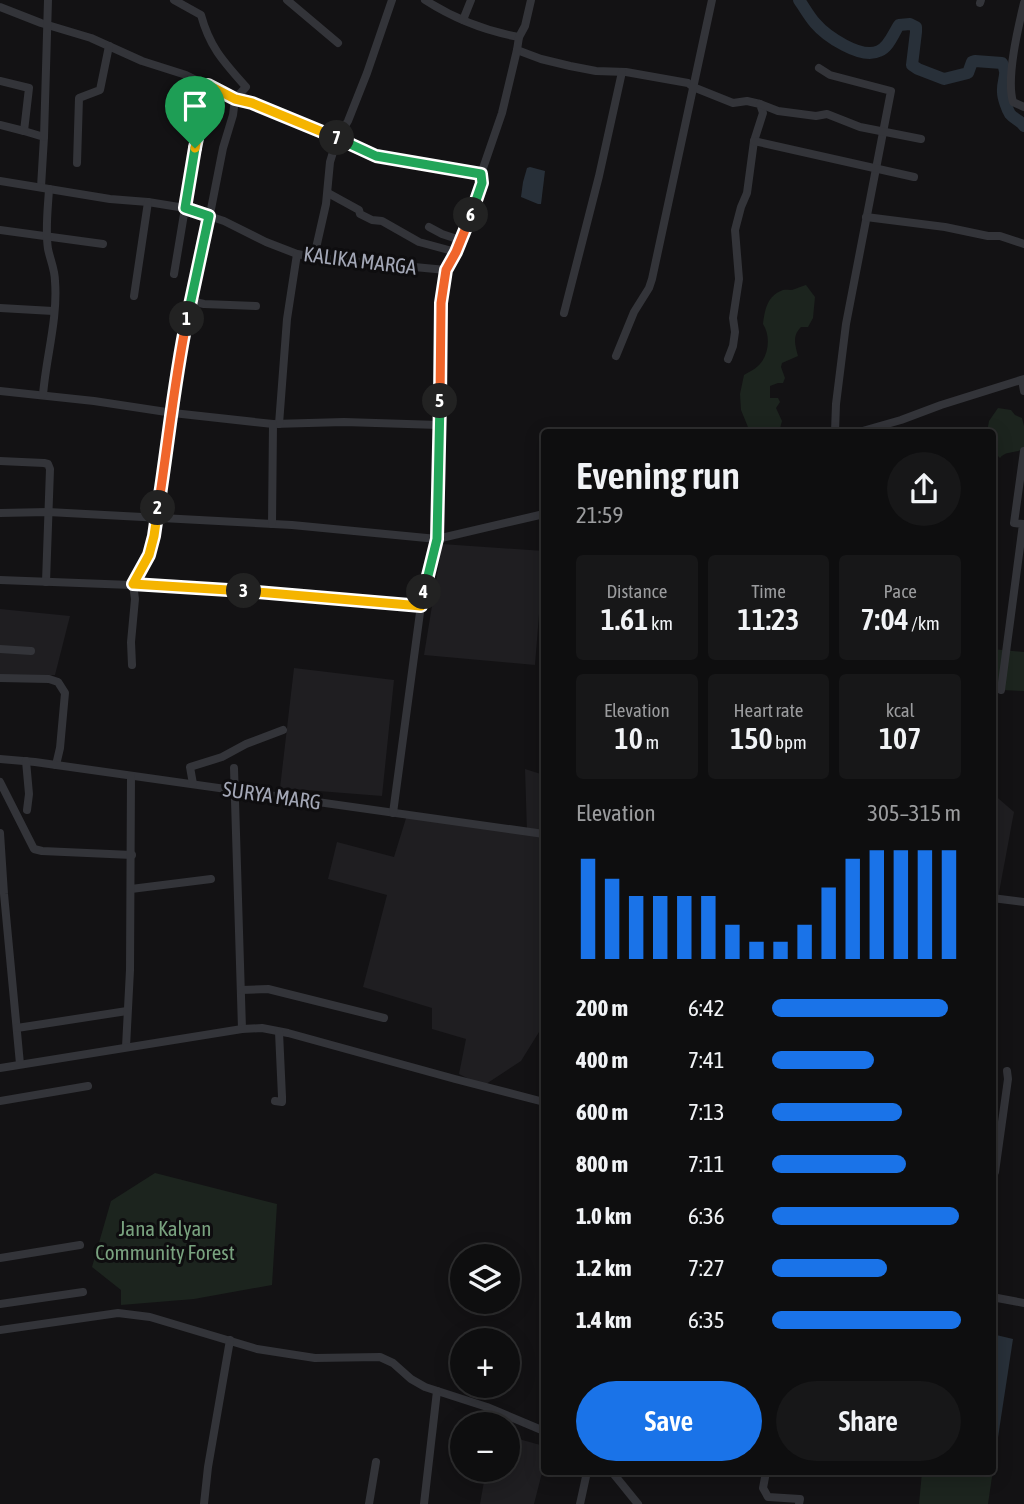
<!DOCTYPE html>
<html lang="en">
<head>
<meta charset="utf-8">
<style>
  :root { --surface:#0e0e0f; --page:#171718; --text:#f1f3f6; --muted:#9b9c9e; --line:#2e2e2f; --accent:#1a73e8 }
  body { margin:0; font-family:"Asap Condensed",sans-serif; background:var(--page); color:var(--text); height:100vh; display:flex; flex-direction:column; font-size:26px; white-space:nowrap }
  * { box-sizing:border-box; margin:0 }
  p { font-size:23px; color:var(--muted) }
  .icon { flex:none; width:38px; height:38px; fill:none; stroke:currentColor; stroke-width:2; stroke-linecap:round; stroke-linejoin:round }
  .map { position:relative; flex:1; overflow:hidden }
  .side { position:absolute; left:541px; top:429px; width:455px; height:1046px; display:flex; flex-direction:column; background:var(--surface); border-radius:7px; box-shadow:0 4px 18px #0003,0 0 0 2px var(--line) }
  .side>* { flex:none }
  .tools { position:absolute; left:450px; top:1244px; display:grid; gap:14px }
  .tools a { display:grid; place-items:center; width:70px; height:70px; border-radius:50%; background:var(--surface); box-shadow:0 4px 18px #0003,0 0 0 2px var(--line); font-size:35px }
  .pin { position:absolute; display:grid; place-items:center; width:60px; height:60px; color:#fff; margin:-72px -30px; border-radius:50% 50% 50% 0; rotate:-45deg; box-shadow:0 0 7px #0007 }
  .pin .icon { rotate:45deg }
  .km { position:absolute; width:35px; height:35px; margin:-18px; border-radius:50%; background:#222; color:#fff; font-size:19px; line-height:35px; text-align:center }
  .round { display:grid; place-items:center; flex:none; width:74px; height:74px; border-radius:37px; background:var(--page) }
  .overview { display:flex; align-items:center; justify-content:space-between; height:119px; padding:0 35px }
  h1 { font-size:38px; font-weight:600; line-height:52px }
  .metrics { display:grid; grid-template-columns:repeat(3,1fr); gap:10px; height:119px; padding:7px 35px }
  .metrics div { display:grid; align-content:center; border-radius:7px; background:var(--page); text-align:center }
  .metrics b { font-size:30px; font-weight:600 }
  .metrics small { font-size:19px; font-weight:400 }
  .metrics p { font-size:19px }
  .chart { height:196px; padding:14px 35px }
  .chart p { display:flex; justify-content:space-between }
  .chart svg { width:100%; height:126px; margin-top:7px; stroke:var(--accent); stroke-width:6 }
  .button { display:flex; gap:14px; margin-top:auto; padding:14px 35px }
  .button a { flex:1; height:80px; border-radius:42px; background:var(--accent); color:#fff; font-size:28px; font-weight:600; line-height:80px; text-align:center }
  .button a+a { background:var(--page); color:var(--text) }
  ul { padding:0 35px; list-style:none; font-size:23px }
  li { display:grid; grid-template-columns:112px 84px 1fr; align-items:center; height:52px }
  li i { height:18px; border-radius:9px; background:var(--accent) }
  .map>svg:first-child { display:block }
</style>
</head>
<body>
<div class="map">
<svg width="1024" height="1504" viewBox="0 0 1024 1504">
  <rect width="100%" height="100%" fill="#131214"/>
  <g fill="#1f1e21">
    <polygon points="442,544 544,551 535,665 424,655"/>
    <polygon points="0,609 70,616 55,675 0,675"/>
    <polygon points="294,668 394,680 382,796 280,788"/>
    <polygon points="525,769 544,775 544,1024 521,1061 483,1086 459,1074 466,1039 432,1029 432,1008 363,987 387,895 328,879 337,842 394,857 407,815 527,832"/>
    <polygon points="992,793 1014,812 998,898 992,897"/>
    <polygon points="508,1436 544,1446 544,1465 534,1504 480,1504 486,1470 508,1470"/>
  </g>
  <g fill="#1c241e">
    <path d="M 806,285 L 815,297 L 813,318 L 808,327 L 801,327 C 792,336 795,345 798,356 L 782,363 L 781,367 L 785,378 L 783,383 L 778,383 L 770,386 L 770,398 L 778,398 L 780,402 L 776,408 L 782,421 L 779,432 L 750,432 L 741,410 L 740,394 L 744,375 C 748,372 754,370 758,366 C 769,356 771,336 763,324 C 765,309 767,296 783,290 C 787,289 791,291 795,289 C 798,288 802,286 806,285 Z"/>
    <path d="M 998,408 L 1011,410 L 1015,415 L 1022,418 L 1024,426 L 1024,448 C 1017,454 1006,450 1000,458 L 997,455 L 997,452 L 992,450 L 992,432 L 987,432 L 989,421 Z"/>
    <polygon points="992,649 1024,652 1024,691 1001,690 992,672"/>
    <polygon points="155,1173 277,1204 272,1285 194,1299 121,1305 121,1290 92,1267 111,1201"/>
    <polygon points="992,1470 993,1470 988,1504 919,1504 922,1472 992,1472"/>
  </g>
  <g fill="#283039">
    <polygon points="530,167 545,171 541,204 538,204 521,197 523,182 527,168"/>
    <polygon points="992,1334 1013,1339 993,1470 992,1470"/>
  </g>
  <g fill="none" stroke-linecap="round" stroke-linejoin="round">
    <path stroke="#283039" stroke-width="12" d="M 799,0 C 804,7 809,16 815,23 C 826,36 861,60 879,51 C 889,47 893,34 899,25 L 910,24 L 916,27 L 916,32 L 912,65 L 918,69 L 944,79 L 968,73 L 972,62 L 975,61 L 1002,63 C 1009,74 1002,80 1003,92 C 1003,98 1007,109 1010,114 C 1015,120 1020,120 1024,126"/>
    <g stroke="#333439" stroke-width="8">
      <polyline points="287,0 338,43"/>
      <path d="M 425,0 C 453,18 485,31 519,37"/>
      <polyline points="980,3 981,0"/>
      <path d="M 1024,3 C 1018,28 1006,78 1013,102 L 1024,107"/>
      <polyline points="0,7 41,23 91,38 142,61 186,75 235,99 252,103 376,156 481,174"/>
      <polyline points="463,20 471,0"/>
      <polyline points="517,50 541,59 570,66 596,71 626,72 688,83 693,87 733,103 747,101 760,104 763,113 754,141 747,193 741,207 735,230 739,279 733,318 735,332 733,346 728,359"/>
      <polyline points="819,68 830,75 891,91 846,324 836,404 835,432"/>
      <polyline points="0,81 29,88 24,131 44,137 41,187"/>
      <polyline points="760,104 778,111 816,116 827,114 860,127 921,139"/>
      <polyline points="0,125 24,131"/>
      <polyline points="44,137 48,0"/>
      <polyline points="754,141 914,177"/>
      <polyline points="77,163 79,98 100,90 109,46"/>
      <polyline points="0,181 110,199 148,202 185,208 224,221 266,242 297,254 319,258 446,270 469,222 482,183 481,174 502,113 517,50 519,37 525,26 531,0"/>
      <polyline points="328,193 359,210 360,214 372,220 382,221 419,242 456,252"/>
      <polyline points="866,217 945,227 988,236 1000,236 1024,244"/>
      <polyline points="429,227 442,234 460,240"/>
      <polyline points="0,230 103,244"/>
      <polyline points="314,257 326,204 330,162 337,139 348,121 367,73 392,0"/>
      <polyline points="174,274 195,148 208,85"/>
      <polyline points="134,296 148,202"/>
      <polyline points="191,301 204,304 256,306"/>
      <polyline points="0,308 53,311"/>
      <polyline points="564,313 599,176 622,72"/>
      <polyline points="616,356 634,312 649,288 652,279 712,0"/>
      <polyline points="1022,380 1024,391"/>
      <polyline points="0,391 94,401 173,413 273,424 344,422 439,425"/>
      <path d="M 43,395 C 46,357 58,319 55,281 C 55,270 50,259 48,249 C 45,229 48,208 49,189"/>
      <polyline points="279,424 287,319 297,254"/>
      <polyline points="859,432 901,420 941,405 1024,379"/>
      <polyline points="0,461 44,463 48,464 50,469 46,582"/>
      <polyline points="0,513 48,512 292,525 437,539 544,514"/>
      <polyline points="272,524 273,424"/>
      <polyline points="0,580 210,588 421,605"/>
      <polyline points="0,649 31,651"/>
      <path d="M 132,665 L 131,642 L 135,599 L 133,584 L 149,555 L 154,536 L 168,446 L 180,352 L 191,301 L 201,260 L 223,148 L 233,115 L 235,99 L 246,87 C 224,62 210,48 201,15 L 174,0"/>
      <polyline points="0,678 49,679 58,682 65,693 60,748 56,765"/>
      <polyline points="1001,690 1023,524 1014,523 1024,451"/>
      <polyline points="0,759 35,762 544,834"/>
      <polyline points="26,761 29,794 27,810"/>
      <polyline points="234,768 242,1029"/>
      <polyline points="0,782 34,849 42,851 132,855"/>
      <polyline points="193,784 190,767 222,757 246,744 283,730"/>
      <polyline points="393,813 421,605 437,539 441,374 441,303 446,270"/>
      <polyline points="0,833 4,894 20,1064"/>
      <polyline points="131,889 211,879"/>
      <polyline points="992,898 1024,902"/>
      <polyline points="241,990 268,989 384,1018"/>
      <polyline points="17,1028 127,1011"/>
      <polyline points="126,1047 130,970 131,776"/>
      <polyline points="0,1068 242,1029 262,1028 288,1033 455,1079 544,1102"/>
      <polyline points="0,1101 88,1086"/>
      <polyline points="275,1101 282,1102 282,1097 279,1032"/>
      <polyline points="992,1178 995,1172 1008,1079 1007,1071"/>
      <polyline points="0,1258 80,1245"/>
      <polyline points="992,1297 1024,1303"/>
      <polyline points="0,1304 83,1292"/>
      <polyline points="0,1330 118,1313 150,1317 257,1349 315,1358 380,1357 393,1363 411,1379 425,1387 487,1407 544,1431"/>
      <polyline points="612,1472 638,1504"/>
      <polyline points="766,1472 763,1488 768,1497 800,1499 799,1504"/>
      <polyline points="204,1504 208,1467 230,1340"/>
      <polyline points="369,1504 376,1462"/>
      <polyline points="424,1504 437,1391"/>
      <polyline points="580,1504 587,1472"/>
    </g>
  </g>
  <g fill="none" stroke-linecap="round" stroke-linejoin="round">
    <g stroke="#fff" stroke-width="14">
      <polyline id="split-1" points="187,319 209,216 185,208 195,148"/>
    </g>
    <g stroke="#fff" stroke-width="14">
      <path id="split-2" d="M 158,508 C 168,445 174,381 187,319"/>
    </g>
    <g stroke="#fff" stroke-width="14">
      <polyline id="split-3" points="158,508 154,536 149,555 133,584 244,591"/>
    </g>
    <g stroke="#fff" stroke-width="14">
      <polyline id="split-4" points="244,591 421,606 424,592"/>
    </g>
    <g stroke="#fff" stroke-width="14">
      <polyline id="split-5" points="424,592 437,539 440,401"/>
    </g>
    <g stroke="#fff" stroke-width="14">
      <polyline id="split-6" points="440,401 441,303 446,270 456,252 471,215"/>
    </g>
    <g stroke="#fff" stroke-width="14">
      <polyline id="split-7" points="337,138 376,156 481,174 482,183 471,215"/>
    </g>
    <g stroke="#fff" stroke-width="14">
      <polyline id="split-8" points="195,148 208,85 235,99 252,103 337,138"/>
    </g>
    <use href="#split-1" stroke="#22a559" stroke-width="9"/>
    <use href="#split-2" stroke="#f0652b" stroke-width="9"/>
    <use href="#split-3" stroke="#f5b400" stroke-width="9"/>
    <use href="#split-4" stroke="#f5b400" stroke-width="9"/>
    <use href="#split-5" stroke="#22a559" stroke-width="9"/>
    <use href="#split-6" stroke="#f0652b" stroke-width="9"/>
    <use href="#split-7" stroke="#22a559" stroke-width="9"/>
    <use href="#split-8" stroke="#f5b400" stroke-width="9"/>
  </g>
  <g text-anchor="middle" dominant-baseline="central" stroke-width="6" stroke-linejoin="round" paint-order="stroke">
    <g font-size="21" fill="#a3a7b6" stroke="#0e0d0f">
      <text transform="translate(360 260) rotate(7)">KALIKA MARGA</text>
      <text transform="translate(272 795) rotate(8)">SURYA MARG</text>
    </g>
    <g font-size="21" fill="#79a27f" stroke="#0e0d0f">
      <text x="165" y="1228">Jana Kalyan<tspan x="165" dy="24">Community Forest</tspan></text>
    </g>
  </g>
</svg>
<div class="tools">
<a><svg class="icon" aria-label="layers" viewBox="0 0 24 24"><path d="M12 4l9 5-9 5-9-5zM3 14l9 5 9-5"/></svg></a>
<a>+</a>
<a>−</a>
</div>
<div class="pin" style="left:195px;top:148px;background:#1e9e55"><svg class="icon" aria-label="arrive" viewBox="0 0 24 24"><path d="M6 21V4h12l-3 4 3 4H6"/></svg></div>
<b class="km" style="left:187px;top:319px">1</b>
<b class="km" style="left:158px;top:508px">2</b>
<b class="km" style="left:244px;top:591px">3</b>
<b class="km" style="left:424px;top:592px">4</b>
<b class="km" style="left:440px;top:401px">5</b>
<b class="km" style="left:471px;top:215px">6</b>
<b class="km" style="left:337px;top:138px">7</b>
<section class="side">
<div class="overview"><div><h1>Evening run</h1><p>21:59</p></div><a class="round"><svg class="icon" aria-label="share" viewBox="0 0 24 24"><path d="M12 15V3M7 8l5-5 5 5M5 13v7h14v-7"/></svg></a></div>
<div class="metrics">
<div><p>Distance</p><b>1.61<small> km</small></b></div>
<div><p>Time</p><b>11:23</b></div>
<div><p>Pace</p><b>7:04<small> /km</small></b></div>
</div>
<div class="metrics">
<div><p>Elevation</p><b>10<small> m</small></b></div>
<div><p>Heart rate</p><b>150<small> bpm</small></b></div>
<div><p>kcal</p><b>107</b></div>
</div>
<div class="chart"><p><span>Elevation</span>305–315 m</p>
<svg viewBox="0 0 160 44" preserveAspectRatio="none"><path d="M5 44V9M15 44V16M25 44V22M35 44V22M45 44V22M55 44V22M65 44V32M75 44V38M85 44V38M95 44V32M105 44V19M115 44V9M125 44V6M135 44V6M145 44V6M155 44V6"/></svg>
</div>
<ul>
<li><b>200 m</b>6:42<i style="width:93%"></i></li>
<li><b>400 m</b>7:41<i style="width:54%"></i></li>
<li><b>600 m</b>7:13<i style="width:69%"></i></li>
<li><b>800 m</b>7:11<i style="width:71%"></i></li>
<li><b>1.0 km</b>6:36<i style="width:99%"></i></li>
<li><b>1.2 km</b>7:27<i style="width:61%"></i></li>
<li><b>1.4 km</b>6:35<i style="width:100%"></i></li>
</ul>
<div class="button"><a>Save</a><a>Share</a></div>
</section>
</div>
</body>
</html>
